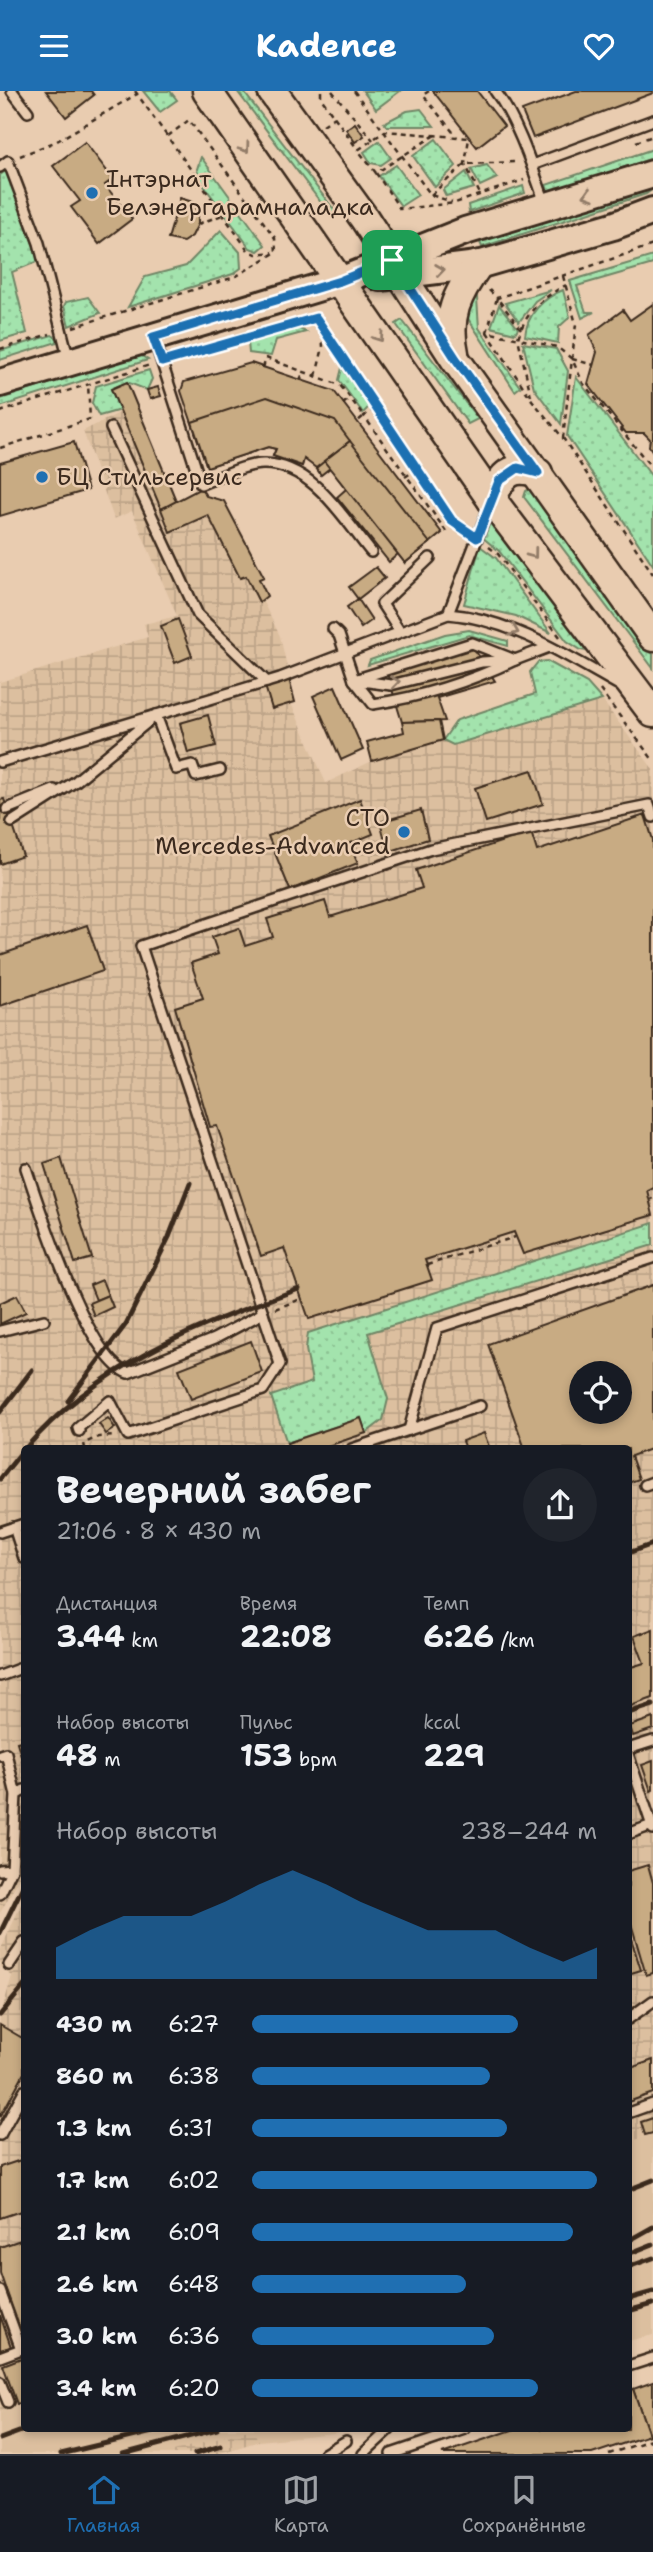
<!DOCTYPE html>
<html lang="ru">
<head>
<meta charset="utf-8">
<style>
  :root { --surface:#171b24; --page:#20242c; --text:#f1f3f6; --muted:#9ea1a6; --line:#363941; --accent:#1f6fb2 }
  body { margin:0; font-family:"Shantell Sans",sans-serif; background:var(--page); color:var(--text); height:100vh; display:flex; flex-direction:column; font-size:26px; white-space:nowrap }
  * { box-sizing:border-box; margin:0 }
  p { font-size:23px; color:var(--muted) }
  .icon { flex:none; width:38px; height:38px; fill:none; stroke:currentColor; stroke-width:2; stroke-linecap:round; stroke-linejoin:round }
  .map { position:relative; flex:1; overflow:hidden }
  .sheet { position:absolute; left:21px; top:1354px; width:611px; height:987px; display:flex; flex-direction:column; background:var(--surface); border-radius:7px; box-shadow:0 4px 10px #0003 }
  .sheet>* { flex:none }
  .tools { position:absolute; left:569px; top:1270px; display:grid; gap:14px }
  .tools a { display:grid; place-items:center; width:63px; height:63px; border-radius:50%; background:var(--surface); box-shadow:0 4px 10px #0003; font-size:35px }
  .pin { position:absolute; display:grid; place-items:center; width:60px; height:60px; color:#fff; margin:-30px; border-radius:14px; box-shadow:0 4px 10px #0006 }
  .round { display:grid; place-items:center; flex:none; width:74px; height:74px; border-radius:37px; background:var(--page) }
  .overview { display:flex; align-items:center; justify-content:space-between; height:119px; padding:0 35px }
  h1 { font-size:38px; font-weight:700; line-height:52px }
  .figures { display:grid; grid-template-columns:repeat(3,1fr); gap:10px; height:119px; padding:7px 35px }
  .figures div { display:grid; align-content:center }
  .figures b { font-size:30px; font-weight:700 }
  .figures small { font-size:19px; font-weight:400 }
  .figures p { font-size:19px }
  .chart { height:196px; padding:14px 35px }
  .chart p { display:flex; justify-content:space-between }
  .chart svg { width:100%; height:126px; margin-top:7px; fill:var(--accent); opacity:.7 }
  ul { padding:0 35px; list-style:none; font-size:23px }
  li { display:grid; grid-template-columns:112px 84px 1fr; align-items:center; height:52px }
  li i { height:18px; border-radius:9px; background:var(--accent) }
  header { display:flex; justify-content:space-between; align-items:center; height:91px; padding:0 35px; background:var(--accent); color:#fff; font-size:32px; font-weight:700 }
  .menu { display:flex; justify-content:space-around; align-items:center; height:98px; border-top:2px solid var(--line); background:var(--surface); font-size:19px; color:var(--muted) }
  .menu a { display:grid; justify-items:center; gap:4px }
  .menu .current { color:var(--accent) }
  .map>svg:first-child { display:block }
</style>
</head>
<body>
<header><svg class="icon" aria-label="menu" viewBox="0 0 24 24"><path d="M4 6h16M4 12h16M4 18h16"/></svg>Kadence<svg class="icon" aria-label="heart" viewBox="0 0 24 24"><path d="M12 20l-8-8c-3-5 5-10 8-4 3-6 11-1 8 4z"/></svg></header>
<div class="map">
<svg width="653" height="2363" viewBox="0 0 653 2363">
  <defs>
    <pattern id="industrial-grid" width="8" height="8" patternUnits="userSpaceOnUse" patternTransform="scale(1.75)"><rect width="8" height="8" fill="#dcbf9f"/><path d="M0 4h8M4 0v8" fill="none" stroke="#bea488"/></pattern>
    <pattern id="grass-dots" width="8" height="8" patternUnits="userSpaceOnUse" patternTransform="scale(1.75)"><rect width="8" height="8" fill="#a3e3ad"/><path d="M2 2h.1M6 6h.1" fill="none" stroke="#8dc394" stroke-width="1.8" stroke-linecap="round"/></pattern>
  </defs>
  <rect width="100%" height="100%" fill="#e9ccb0"/>
  <filter id="ink" filterUnits="userSpaceOnUse"><feTurbulence type="fractalNoise" baseFrequency=".0143" numOctaves="2"/><feDisplacementMap in="SourceGraphic" scale="14" xChannelSelector="R" yChannelSelector="G"/><feConvolveMatrix kernelMatrix="1 2 1 2 8 2 1 2 1" color-interpolation-filters="sRGB"/></filter>
  <g filter="url(#ink)">
    <g fill="#dcbf9f">
      <polygon points="653,2042 653,2244 628,2250 628,2052"/>
      <polygon points="24,2311 24,2338 348,2338 334,2342 259,2350 217,2363 0,2363 0,2322"/>
    </g>
    <g fill="url(#industrial-grid)" fill-rule="evenodd">
      <path d="M 121,321 L 170,441 L 208,424 L 240,487 L 246,485 L 258,510 L 262,509 L 280,545 L 295,611 L 291,612 L 326,692 L 372,670 L 443,649 L 453,654 L 602,609 L 653,678 L 653,2042 L 628,2052 L 628,1358 L 24,1358 L 24,1779 L 0,1822 L 0,591 L 148,546 L 144,533 L 177,525 L 132,420 L 114,428 L 83,340 ZM 581,1283 L 620,1283 L 620,1321 L 581,1321 Z"/>
      <polygon points="24,1807 24,2311 0,2322 0,1926 12,1885 0,1876 0,1860"/>
      <polygon points="252,2338 259,2350 217,2363 163,2363"/>
    </g>
    <g fill="url(#grass-dots)" stroke="#6f8666" stroke-width="2">
      <polygon points="143,0 170,0 177,9 160,21"/>
      <polygon points="237,0 243,0 338,124 331,125"/>
      <polygon points="363,0 400,0 376,18"/>
      <polygon points="421,18 434,35 387,35 384,32 407,20"/>
      <polygon points="436,48 456,75 435,96 413,65"/>
      <polygon points="379,50 391,67 381,74 371,72 364,61"/>
      <polygon points="653,58 653,67 555,99 548,99 546,94"/>
      <polygon points="201,66 265,154 258,160 250,157 199,88 197,78"/>
      <polygon points="396,74 418,104 401,115 379,85"/>
      <polygon points="487,74 497,87 480,95 471,78"/>
      <polygon points="7,79 39,170 12,181 27,242 0,250 0,84"/>
      <polygon points="466,81 474,97 446,105 443,99"/>
      <polygon points="653,92 653,98 646,103 482,156 479,149"/>
      <polygon points="523,95 525,102 469,121 468,114"/>
      <polygon points="221,139 240,161 241,177 233,183 128,216 145,186 186,175"/>
      <polygon points="653,165 653,173 577,195 586,221 594,221 582,227 570,190"/>
      <polygon points="476,192 479,237 520,296 515,300 467,226 465,215"/>
      <polygon points="551,199 535,210 519,231 505,212"/>
      <path d="M 563,199 L 570,226 L 559,236 L 558,252 L 525,245 C 527,223 543,207 563,199 Z"/>
      <polygon points="88,206 100,222 69,235 64,215 66,211"/>
      <polygon points="499,214 518,237 515,242 491,236"/>
      <polygon points="402,229 478,328 468,333 396,233"/>
      <polygon points="297,237 306,241 276,249 271,265 249,262 248,251"/>
      <polygon points="52,244 58,248 57,251 0,269 0,260"/>
      <polygon points="523,252 556,258 568,280 561,333 534,297"/>
      <polygon points="140,264 148,269 0,316 0,308"/>
      <polygon points="342,277 370,315 363,322 339,289"/>
      <polygon points="149,279 152,288 147,299 127,291 111,298 120,319 99,325 92,312 96,295"/>
      <polygon points="576,286 653,387 653,474 567,345"/>
      <polygon points="530,398 653,563 653,577 524,406 526,400"/>
      <polygon points="493,425 592,561 581,559 567,550 499,460 482,446"/>
      <polygon points="480,455 496,467 551,542 516,525 464,513"/>
      <polygon points="469,539 508,550 508,555 469,544 368,574 370,569 445,543"/>
      <polygon points="547,570 587,592 602,609 453,654 443,649 457,629 535,603 530,581 538,571"/>
      <polygon points="653,1132 653,1154 368,1242 388,1308 383,1329 366,1342 361,1327 287,1352 271,1305 312,1291 306,1258 308,1242"/>
    </g>
    <g fill="#c8ab83" stroke="#3b2a1e" stroke-width="2" fill-rule="evenodd">
      <polygon points="46,0 91,0 94,4 66,26"/>
      <polygon points="433,0 477,0 504,35 477,56"/>
      <polygon points="576,0 653,0 653,2 533,47 522,20"/>
      <polygon points="355,32 364,45 355,51 346,38"/>
      <polygon points="85,51 113,88 105,94 132,128 99,153 71,116 80,110 53,75"/>
      <polygon points="180,107 193,111 198,120 198,133 192,145 183,151 168,148"/>
      <polygon points="653,213 653,361 649,355 650,348 644,342 626,342 588,293 597,261 589,244 623,219 630,229"/>
      <polygon points="251,272 334,300 442,442 405,472 398,463 389,471 337,406 346,398 330,377 321,384 311,370 304,368 302,375 273,365 276,358 268,356 207,376 181,300 184,291"/>
      <polygon points="127,291 177,412 161,418 111,298"/>
      <polygon points="158,296 161,305 150,308 147,299"/>
      <polygon points="267,306 335,330 350,350 316,377 304,368 302,375 273,365 276,358 268,356 207,376 192,331"/>
      <polygon points="350,350 430,452 405,472 324,370"/>
      <polygon points="74,351 88,399 0,425 0,372"/>
      <polygon points="201,397 206,405 224,410 264,486 259,488 267,505 262,509 259,511 246,485 240,487 208,424 170,441 161,418"/>
      <polygon points="376,476 385,487 358,508 349,496"/>
      <polygon points="358,508 372,529 361,537 347,516"/>
      <polygon points="178,528 192,565 175,572 161,535"/>
      <polygon points="473,556 495,590 437,607 445,630 402,631 387,582"/>
      <polygon points="289,588 295,611 272,618 265,595"/>
      <polygon points="335,595 363,659 341,669 313,605"/>
      <polygon points="208,624 216,655 188,662 180,632"/>
      <polygon points="439,630 443,649 372,670 367,651 404,641 402,631"/>
      <polygon points="532,679 543,713 486,731 475,697"/>
      <polygon points="4,708 23,765 0,773 0,709"/>
      <polygon points="360,708 373,743 334,759 334,762 351,755 358,772 290,799 268,745"/>
      <polygon points="421,719 428,748 388,761 380,731"/>
      <polygon points="645,724 653,749 653,1096 647,1099 653,1124 523,1163 514,1141 425,1169 432,1189 309,1228 284,1157 261,1165 217,1035 210,1036 175,916 203,907 191,872 218,863 212,846 239,837 245,855 273,846 267,828 325,810 330,826 422,797 416,779 531,741 537,760"/>
      <polygon points="87,834 103,880 0,915 0,864"/>
      <polygon points="61,1067 92,1167 75,1172 44,1073"/>
      <polygon points="102,1189 108,1204 96,1209 90,1194"/>
      <path d="M 653,1194 L 653,1357 L 631,1365 L 639,1388 L 628,1392 L 628,1358 L 525,1358 L 488,1253 ZM 581,1283 L 620,1283 L 620,1321 L 581,1321 Z"/>
      <polygon points="17,1204 26,1221 0,1233 0,1212"/>
      <polygon points="108,1204 113,1216 94,1225 89,1212"/>
      <polygon points="251,1250 262,1281 191,1308 179,1278"/>
      <polygon points="108,1327 115,1337 106,1343 99,1333"/>
      <polygon points="361,1327 366,1342 319,1358 289,1358 287,1352"/>
      <polygon points="484,1342 490,1358 465,1358 462,1350"/>
      <polygon points="653,1538 653,1607 628,1616 628,1577 644,1572 634,1545"/>
      <polygon points="653,1627 653,1638 633,1645 630,1635"/>
      <polygon points="24,1649 24,1675 17,1651"/>
      <polygon points="653,1670 653,1699 651,1700 642,1674"/>
      <polygon points="648,1774 653,1792 653,1882 646,1884 628,1822 628,1780"/>
      <polygon points="628,1838 641,1879 628,1883"/>
      <polygon points="0,1934 24,1948 24,1982 0,2026"/>
      <polygon points="653,1969 653,2002 628,2011 628,1978"/>
      <polygon points="653,2027 653,2042 645,2044 641,2031"/>
      <polygon points="24,2068 24,2119 0,2127 0,2076"/>
      <polygon points="24,2148 24,2252 0,2182 0,2156"/>
      <polygon points="0,2224 11,2256 0,2259"/>
      <polygon points="24,2266 24,2311 17,2313 3,2274"/>
      <polygon points="653,2291 653,2342 649,2344 633,2298"/>
      <polygon points="633,2298 649,2344 592,2363 442,2363 515,2338 628,2338 628,2299"/>
    </g>
    <g fill="none" stroke-linecap="round" stroke-linejoin="round">
      <g stroke="#3b2a1e" stroke-width="14">
        <g id="service">
          <polyline points="12,0 28,21"/>
          <path d="M 495,0 C 517,28 533,78 545,112"/>
          <polyline points="532,74 653,29"/>
          <polyline points="0,76 8,70 39,152 69,269"/>
          <path d="M 154,247 L 201,393 C 219,387 244,373 263,373 C 312,372 344,428 371,461"/>
          <polyline points="111,337 198,524 267,591"/>
          <polyline points="448,523 490,414"/>
          <polyline points="333,538 339,544 354,589 391,594 482,571 515,569 549,556"/>
          <polyline points="400,541 382,513 430,467"/>
          <path d="M 472,552 L 515,569 C 471,590 421,606 373,613 L 354,589 Z"/>
          <path d="M 0,671 L 280,587 L 448,523 C 510,528 566,564 619,594"/>
          <polyline points="7,718 54,699"/>
          <polyline points="12,731 76,690 156,624 176,678 192,674 196,685 220,679"/>
          <path d="M 26,1077 C 40,1119 88,1269 128,1282 L 214,1248 L 263,1222"/>
          <polyline points="0,1240 44,1229"/>
          <polyline points="409,1339 437,1237 653,1167"/>
          <polyline points="79,1340 78,1337 110,1310 128,1344 263,1299 280,1273 141,855 431,758 649,714 653,726"/>
          <polyline points="352,1358 480,1315"/>
          <polyline points="645,1394 653,1391"/>
          <polyline points="14,1436 24,1467"/>
          <polyline points="0,1441 24,1433"/>
          <polyline points="0,1585 24,1576"/>
          <polyline points="628,1658 653,1650"/>
          <polyline points="628,1663 653,1738"/>
          <polyline points="0,1664 6,1662 16,1704"/>
          <polyline points="628,1743 652,1734"/>
          <polyline points="0,1779 12,1778"/>
          <polyline points="0,1803 12,1778 16,1704 24,1699"/>
          <polyline points="9,1874 24,1852"/>
          <polyline points="628,1928 653,1910"/>
          <polyline points="628,2022 653,2013"/>
          <polyline points="0,2044 24,2000"/>
          <polyline points="0,2200 21,2258"/>
          <polyline points="0,2266 24,2257"/>
          <polyline points="628,2275 653,2267"/>
          <polyline points="0,2291 8,2311"/>
          <polyline points="324,2363 346,2350"/>
          <polyline points="363,2363 390,2338"/>
          <polyline points="391,2363 465,2338"/>
        </g>
      </g>
      <g stroke="#3b2a1e" stroke-width="32">
        <g id="secondary">
          <polyline points="380,186 478,174 613,135 653,120"/>
          <polyline points="0,292 340,190 465,140 653,83"/>
        </g>
      </g>
      <g stroke="#3b2a1e" stroke-width="33">
        <g id="primary">
          <polyline points="207,0 492,409 653,622"/>
          <polyline points="272,0 364,127 455,268 653,546"/>
          <path d="M 454,262 C 446,225 457,203 478,174"/>
          <path d="M 492,409 C 501,383 512,373 538,382"/>
        </g>
      </g>
      <g stroke="#3b2a1e" stroke-width="2.5" stroke-dasharray="5 5" stroke-linecap="butt">
        <polyline points="135,0 248,159 256,163 273,161"/>
        <polyline points="321,0 321,7 358,59"/>
        <polyline points="332,0 373,49"/>
        <polyline points="354,0 431,104 452,111"/>
        <polyline points="429,0 423,4 457,46"/>
        <polyline points="323,34 335,26"/>
        <polyline points="435,44 376,82 400,118 455,112 524,89"/>
        <polyline points="168,45 189,29 275,147 276,161"/>
        <polyline points="636,51 653,45"/>
        <polyline points="20,65 57,50 137,3"/>
        <polyline points="376,82 358,59 385,40 469,47 465,73 480,103"/>
        <polyline points="431,104 465,73 517,71"/>
        <polyline points="198,133 222,124"/>
        <polyline points="563,185 576,233 563,347"/>
        <polyline points="489,199 497,207 653,154"/>
        <polyline points="73,236 235,186 276,161"/>
        <polyline points="521,238 497,207 487,241 557,256 572,268 583,292 653,378"/>
        <polyline points="487,241 532,309 563,347 653,483"/>
        <polyline points="0,258 50,243"/>
        <polyline points="173,268 315,227 452,430 466,440"/>
        <polyline points="572,268 594,274"/>
        <polyline points="263,277 266,267 340,294 364,325 357,331"/>
        <polyline points="316,285 323,256 322,240"/>
        <polyline points="300,289 304,280"/>
        <path d="M 531,305 L 518,247 C 526,220 542,207 566,194"/>
        <polyline points="343,313 350,307"/>
        <polyline points="375,318 364,325 448,443"/>
        <polyline points="0,321 150,274"/>
        <polyline points="0,357 90,328 88,293"/>
        <polyline points="405,386 416,379"/>
        <polyline points="489,456 498,463 560,546"/>
        <polyline points="600,599 653,669"/>
        <polyline points="650,1108 653,1107"/>
        <polyline points="427,1174 515,1146"/>
        <polyline points="275,1218 301,1208"/>
        <polyline points="85,1358 84,1352 99,1346 114,1345"/>
        <polyline points="609,2363 653,2348"/>
      </g>
      <use href="#service" stroke="#e9ccb0" stroke-width="9"/>
      <use href="#secondary" stroke="#e9ccb0" stroke-width="26"/>
      <use href="#primary" stroke="#e9ccb0" stroke-width="28"/>
      <g stroke="#3b2a1e" stroke-width="5">
        <polyline points="68,1310 126,1233 169,1146 190,1092"/>
        <polyline points="0,1321 32,1279"/>
        <path d="M 25,1358 C 96,1275 199,1233 299,1198"/>
        <polyline points="0,1388 24,1358"/>
        <polyline points="628,1462 653,1453"/>
        <polyline points="628,1622 653,1614"/>
        <polyline points="0,1842 24,1793"/>
        <polyline points="0,1924 24,1895"/>
        <polyline points="628,2099 653,2089"/>
        <polyline points="628,2150 653,2136"/>
        <polyline points="628,2163 653,2153"/>
        <polyline points="628,2176 653,2167"/>
        <polyline points="628,2208 653,2201"/>
        <polyline points="628,2220 653,2213"/>
        <polyline points="0,2348 27,2338"/>
        <polyline points="61,2363 165,2338"/>
        <polyline points="123,2363 217,2338"/>
        <polyline points="195,2363 221,2355"/>
      </g>
    </g>
    <defs><path id="oneway-chevron" d="M-2-3.5L2.5 0L-2 3.5" fill="none" stroke-width="1.6" stroke-linecap="round" stroke-linejoin="round" transform="scale(1.75)"/></defs>
    <g stroke="#927b67">
      <use href="#oneway-chevron" transform="translate(245 57) rotate(54)"/>
      <use href="#oneway-chevron" transform="translate(588 104) rotate(162)"/>
      <use href="#oneway-chevron" transform="translate(440 179) rotate(-8)"/>
      <use href="#oneway-chevron" transform="translate(379 246) rotate(55)"/>
      <use href="#oneway-chevron" transform="translate(533 463) rotate(53)"/>
      <use href="#oneway-chevron" transform="translate(514 540) rotate(22)"/>
      <use href="#oneway-chevron" transform="translate(395 591) rotate(-8)"/>
    </g>
  </g>
  <g fill="none" stroke-linecap="round" stroke-linejoin="round" filter="url(#ink)">
    <g stroke="#fff" stroke-width="14">
      <polygon id="route" points="392,169 456,268 538,382 518,377 499,390 477,447 452,430 316,227 162,271 153,246 340,190"/>
    </g>
    <use href="#route" stroke="#1f6fb2" stroke-width="9"/>
  </g>
  <g fill="#1f6fb2" stroke="#e9ccb0" stroke-width="2.5">
    <circle cx="92" cy="102" r="7"/>
    <circle cx="42" cy="386" r="7"/>
    <circle cx="404" cy="741" r="7"/>
  </g>
  <g text-anchor="middle" dominant-baseline="central" stroke-width="5" stroke-linejoin="round" paint-order="stroke">
    <g font-size="24" fill="#3b2a1e" stroke="#e9ccb0" text-anchor="start">
      <text x="106" y="88">Інтэрнат<tspan x="106" dy="28">Белэнергарамналадка</tspan></text>
      <text x="56" y="386">БЦ Стильсервис</text>
      <text x="390" y="727" text-anchor="end">СТО<tspan x="390" dy="28">Mercedes-Advanced</tspan></text>
    </g>
  </g>
</svg>
<div class="tools">
<a><svg class="icon" aria-label="locate" viewBox="0 0 24 24"><circle cx="12" cy="12" r="6"/><path d="M12 2v4M12 18v4M2 12h4M18 12h4"/></svg></a>
</div>
<div class="pin" style="left:392px;top:169px;background:#1e9e55"><svg class="icon" aria-label="arrive" viewBox="0 0 24 24"><path d="M6 21V4h12l-3 4 3 4H6"/></svg></div>
<section class="sheet">
<div class="overview"><div><h1>Вечерний забег</h1><p>21:06 · 8 × 430 m</p></div><a class="round"><svg class="icon" aria-label="share" viewBox="0 0 24 24"><path d="M12 15V3M7 8l5-5 5 5M5 13v7h14v-7"/></svg></a></div>
<div class="figures">
<div><p>Дистанция</p><b>3.44<small> km</small></b></div>
<div><p>Время</p><b>22:08</b></div>
<div><p>Темп</p><b>6:26<small> /km</small></b></div>
</div>
<div class="figures">
<div><p>Набор высоты</p><b>48<small> m</small></b></div>
<div><p>Пульс</p><b>153<small> bpm</small></b></div>
<div><p>kcal</p><b>229</b></div>
</div>
<div class="chart"><p><span>Набор высоты</span>238–244 m</p>
<svg viewBox="0 0 160 44" preserveAspectRatio="none"><path d="M0 44V33L10 27L20 22L30 22L40 22L50 17L60 11L70 6L80 11L90 17L100 22L110 27L120 27L130 27L140 33L150 38L160 33V44z"/></svg>
</div>
<ul>
<li><b>430 m</b>6:27<i style="width:77%"></i></li>
<li><b>860 m</b>6:38<i style="width:69%"></i></li>
<li><b>1.3 km</b>6:31<i style="width:74%"></i></li>
<li><b>1.7 km</b>6:02<i style="width:100%"></i></li>
<li><b>2.1 km</b>6:09<i style="width:93%"></i></li>
<li><b>2.6 km</b>6:48<i style="width:62%"></i></li>
<li><b>3.0 km</b>6:36<i style="width:70%"></i></li>
<li><b>3.4 km</b>6:20<i style="width:83%"></i></li>
</ul>
</section>
</div>
<nav class="menu">
<a class="current"><svg class="icon" aria-label="home" viewBox="0 0 24 24"><path d="M3 11l9-7 9 7M6 9v11h12V9"/></svg>Главная</a>
<a><svg class="icon" aria-label="map" viewBox="0 0 24 24"><path d="M3 6l6-2 6 2 6-2v14l-6 2-6-2-6 2zM9 4v14M15 6v14"/></svg>Карта</a>
<a><svg class="icon" aria-label="saved" viewBox="0 0 24 24"><path d="M7 4h10v16l-5-4-5 4z"/></svg>Сохранённые</a>
</nav>
</body>
</html>
